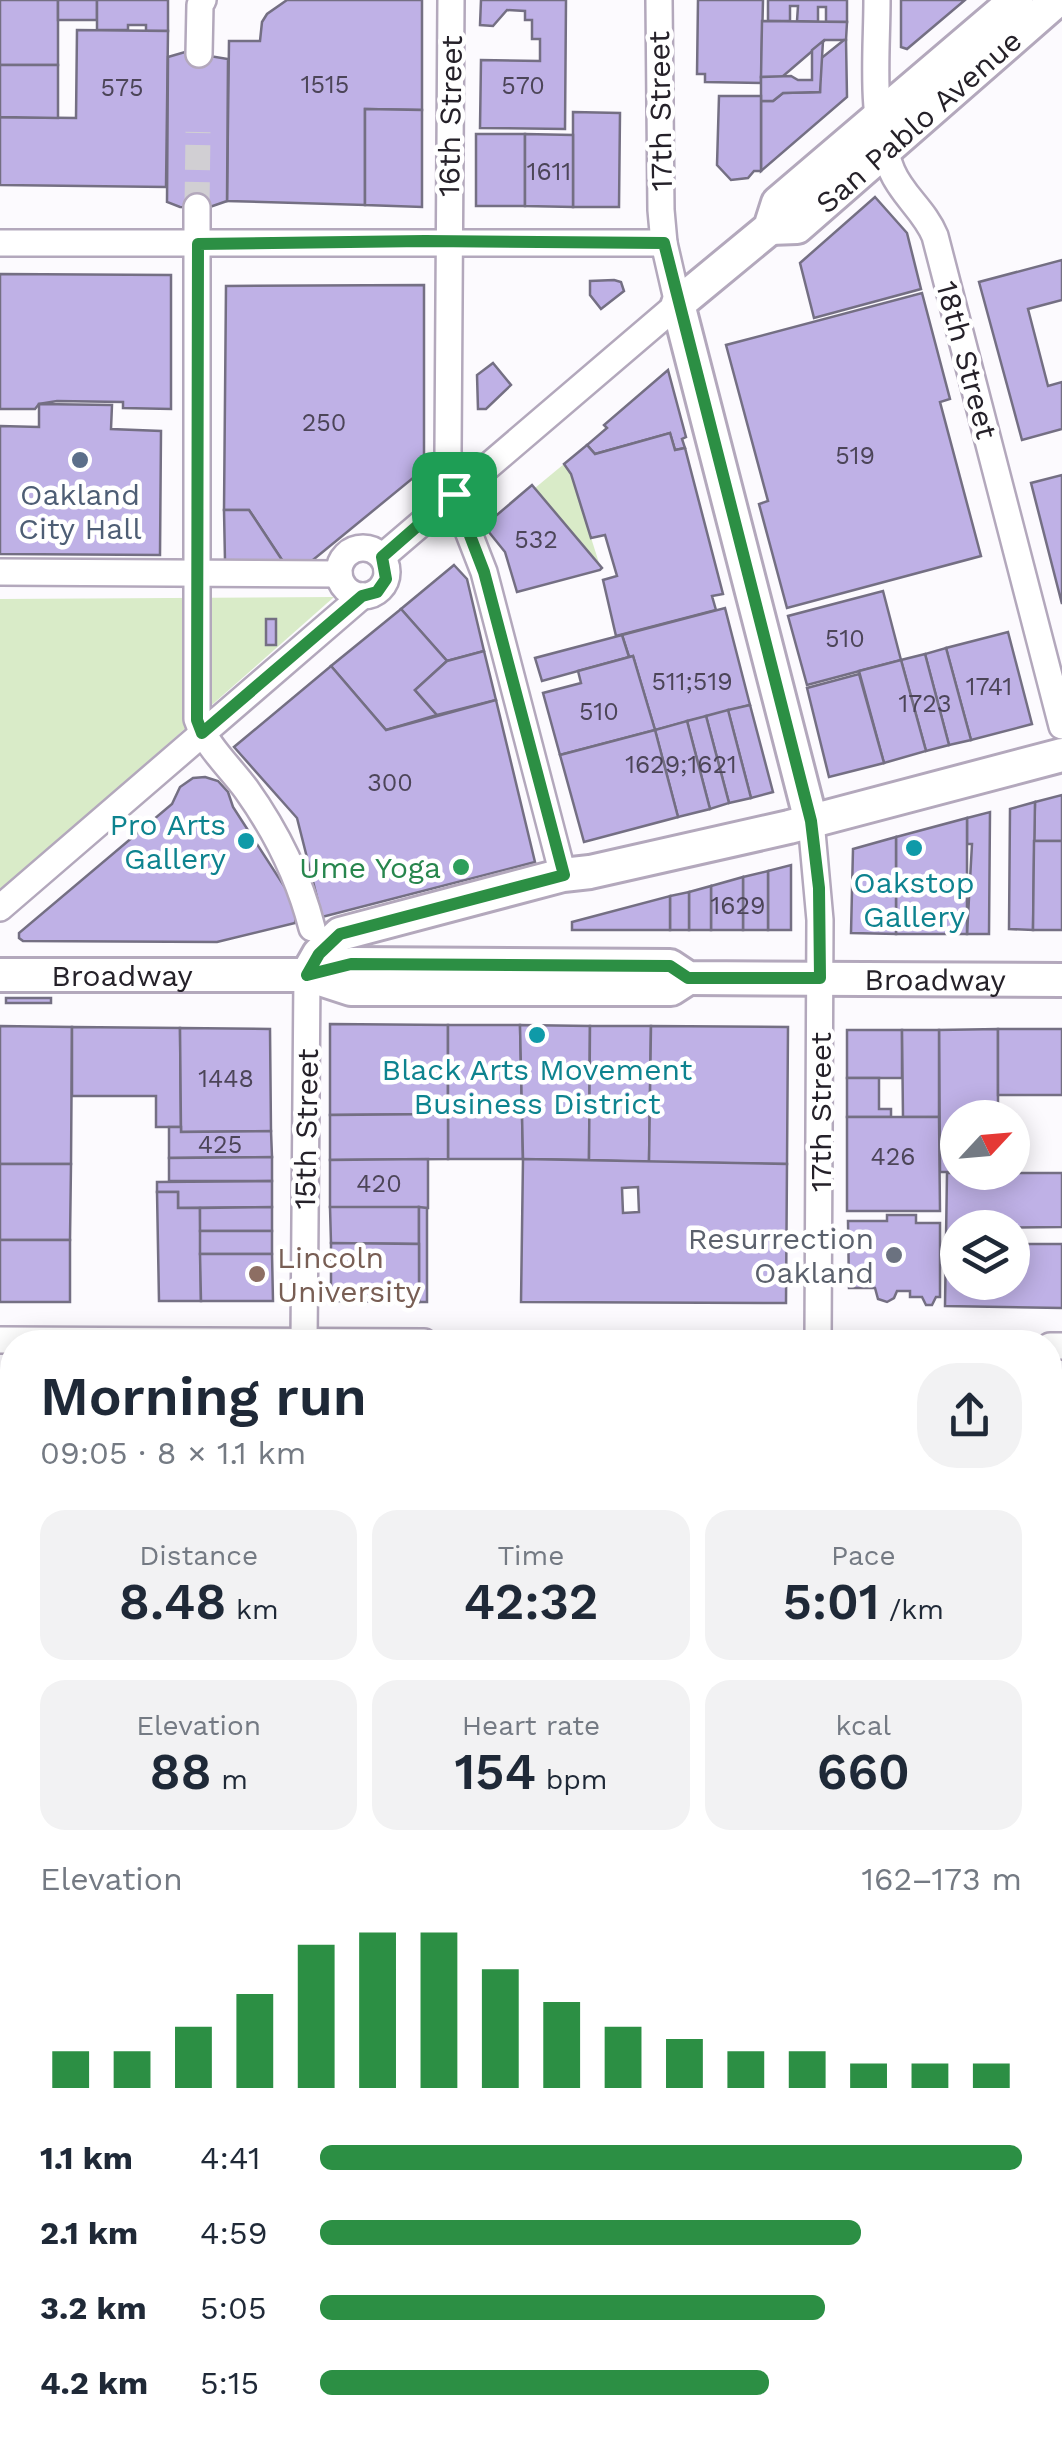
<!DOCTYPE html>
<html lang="en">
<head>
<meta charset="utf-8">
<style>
  :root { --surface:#fff; --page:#f2f2f3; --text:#1f2937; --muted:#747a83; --accent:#2c8f44 }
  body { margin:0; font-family:"Work Sans",sans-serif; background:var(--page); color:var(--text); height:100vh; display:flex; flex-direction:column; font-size:38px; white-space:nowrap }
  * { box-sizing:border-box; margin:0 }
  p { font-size:32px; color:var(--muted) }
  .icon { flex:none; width:55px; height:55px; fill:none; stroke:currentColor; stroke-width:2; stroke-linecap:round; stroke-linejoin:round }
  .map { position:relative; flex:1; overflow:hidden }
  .details { position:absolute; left:0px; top:1330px; width:1062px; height:1112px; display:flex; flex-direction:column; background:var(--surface); border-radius:40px 40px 0 0; box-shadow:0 5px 25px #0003 }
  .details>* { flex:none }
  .needle { width:65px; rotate:64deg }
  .fabs { position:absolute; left:940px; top:1100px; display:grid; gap:20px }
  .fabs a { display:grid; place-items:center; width:90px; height:90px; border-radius:50%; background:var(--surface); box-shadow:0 5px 25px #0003; font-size:50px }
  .pin { position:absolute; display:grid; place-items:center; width:85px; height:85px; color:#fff; margin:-42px; border-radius:20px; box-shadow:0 5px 15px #0006 }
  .round { display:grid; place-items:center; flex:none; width:105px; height:105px; border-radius:40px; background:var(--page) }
  .summary { display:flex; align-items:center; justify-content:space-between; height:170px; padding:0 40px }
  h1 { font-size:55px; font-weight:600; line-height:75px }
  .stats { display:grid; grid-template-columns:repeat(3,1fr); gap:15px; height:170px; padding:10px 40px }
  .stats div { display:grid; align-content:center; border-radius:25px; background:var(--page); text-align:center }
  .stats b { font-size:50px; font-weight:600 }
  .stats small { font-size:28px; font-weight:400 }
  .stats p { font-size:28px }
  .chart { height:280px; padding:20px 40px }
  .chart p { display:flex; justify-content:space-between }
  .chart svg { width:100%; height:180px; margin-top:10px; stroke:var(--accent); stroke-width:6 }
  ul { padding:0 40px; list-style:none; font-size:32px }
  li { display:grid; grid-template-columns:160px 120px 1fr; align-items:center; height:75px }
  li i { height:25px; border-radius:12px; background:var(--accent) }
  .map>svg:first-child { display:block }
</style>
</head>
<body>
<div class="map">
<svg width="1062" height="2442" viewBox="0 0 1062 2442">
  <rect width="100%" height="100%" fill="#fcfafe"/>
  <g fill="#d9ebc8">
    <polygon points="564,464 571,474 599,563 535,488"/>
    <polygon points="334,597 0,892 0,599"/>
  </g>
  <g fill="#bfb1e6" stroke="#746f83" stroke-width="2.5" fill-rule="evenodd">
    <rect x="0" y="0" width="58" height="65"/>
    <rect x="58" y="0" width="39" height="20"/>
    <polygon points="97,0 168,0 168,31 146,31 146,25 128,25 128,30 97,30"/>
    <polygon points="422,0 422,110 365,109 365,205 227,201 229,41 260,41 262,22 267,14 287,0"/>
    <polygon points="481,0 566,0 565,129 480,128 481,60 540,61 540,39 532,39 532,20 525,20 525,11 507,10 493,26 480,25"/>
    <polygon points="698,0 763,0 761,83 705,82 705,74 697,74"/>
    <polygon points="768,0 847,0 847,22 826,22 826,7 818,7 818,22 797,21 798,6 790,6 790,21 768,21"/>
    <polygon points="901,0 965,0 907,49 901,47"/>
    <polygon points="762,21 847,22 846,40 825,40 782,77 761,77"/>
    <polygon points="77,30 168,31 166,187 0,185 0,117 76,118"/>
    <polygon points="844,40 846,40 847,97 761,171 761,101 773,101 783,93 820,92 819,60"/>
    <polygon points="823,41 820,92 783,93 773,101 761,101 761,77 791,76 798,80 812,80 812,50"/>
    <polygon points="185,52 228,59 227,201 207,208 180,207 167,202 168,57"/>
    <polygon points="0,65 58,65 58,118 0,117"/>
    <polygon points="719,96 761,96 761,171 754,171 748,178 731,180 717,165"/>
    <polygon points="365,109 422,110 422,207 365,205"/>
    <polygon points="573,112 620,113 619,207 573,207"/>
    <rect x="476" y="134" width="49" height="72"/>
    <polygon points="525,134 573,135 573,207 525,206"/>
    <polygon points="875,197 907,233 921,289 814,318 800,263"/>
    <polygon points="1062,260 1062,300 1028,309 1048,386 1062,382 1062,429 1022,440 979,282"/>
    <polygon points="0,274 171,275 171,409 123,408 123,402 57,401 39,404 35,409 0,409"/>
    <polygon points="614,280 621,282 624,291 601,309 590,295 590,281"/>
    <polygon points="424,285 424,469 308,564 284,563 249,510 224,510 226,286"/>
    <polygon points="922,293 950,399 940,402 981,556 787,608 759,504 768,501 726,345"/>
    <polygon points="493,363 511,385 486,409 478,409 477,375"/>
    <polygon points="668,370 686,437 682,439 685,448 675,450 670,433 595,454 587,445 607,428 604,425"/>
    <polygon points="39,404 112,405 111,429 161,431 160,555 0,554 0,426 39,427"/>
    <polygon points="670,433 675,450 685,448 723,594 712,596 716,610 616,636 603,580 617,576 605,535 591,538 571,474 564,464 587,445 595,454"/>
    <polygon points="1062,475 1062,604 1031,483"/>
    <polygon points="532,485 602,568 600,570 517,592 505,552 484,526"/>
    <polygon points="224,510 249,510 284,563 225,561"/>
    <polygon points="454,565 467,579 484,651 447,661 401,609"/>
    <polygon points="883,591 901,660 807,685 788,616"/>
    <polygon points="725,608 750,705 655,730 633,656 629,657 622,635"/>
    <polygon points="401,609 447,661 415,690 437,715 386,730 331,666"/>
    <rect x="266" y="619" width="10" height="26"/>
    <polygon points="1008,632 1032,724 971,740 946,648"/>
    <polygon points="622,635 629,657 542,681 535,658"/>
    <polygon points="946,648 971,740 949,745 925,654"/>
    <polygon points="484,651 496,700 437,715 415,690 447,661"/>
    <polygon points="925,654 949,745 926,751 901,660"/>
    <polygon points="633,656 655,730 560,755 543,693 581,683 578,671"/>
    <polygon points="901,660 926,751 884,763 859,671"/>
    <polygon points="331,666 386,730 496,700 535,862 322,917 297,818 234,747"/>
    <polygon points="859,674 884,763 829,777 807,688"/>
    <polygon points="750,705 773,792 751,798 728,710"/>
    <polygon points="728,710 751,798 729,803 706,716"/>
    <polygon points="706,716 729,803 710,809 687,721"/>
    <polygon points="687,721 710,809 678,817 655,730"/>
    <polygon points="655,730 678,817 584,842 560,755"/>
    <polygon points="205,777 218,781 228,792 233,807 297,906 295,923 217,942 23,941 19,938 19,933 172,804 180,787 193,778"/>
    <polygon points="1062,795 1062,841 1034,841 1035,802"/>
    <polygon points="1035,802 1033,930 1009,929 1010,809"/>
    <polygon points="990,812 989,934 967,934 972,844 967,844 967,818"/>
    <polygon points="967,818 967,934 896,934 896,837"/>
    <polygon points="896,837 896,934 851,933 853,849"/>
    <polygon points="1034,841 1062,841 1062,930 1033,930"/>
    <polygon points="791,865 791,930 768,930 768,871"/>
    <polygon points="768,871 768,930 743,930 743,877"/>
    <polygon points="743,877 743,930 711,930 711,886"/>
    <polygon points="711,886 711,930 689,930 689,892"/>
    <polygon points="689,892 689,930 670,930 670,896"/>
    <polygon points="670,896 670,930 572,930 572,922"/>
    <rect x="6" y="998" width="45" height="5"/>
    <polygon points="330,1024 448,1025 448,1114 330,1115"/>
    <polygon points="448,1025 520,1025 523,1159 448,1159"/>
    <polygon points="520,1025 590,1026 589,1160 523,1159"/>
    <polygon points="0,1026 72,1027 71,1164 0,1164"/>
    <polygon points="590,1026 651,1026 649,1162 589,1160"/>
    <polygon points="651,1026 788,1027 787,1164 649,1162"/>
    <polygon points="72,1027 180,1028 181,1127 156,1127 156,1096 72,1096"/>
    <polygon points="180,1028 270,1029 271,1131 181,1132"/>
    <polygon points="998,1029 998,1118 958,1118 958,1172 940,1172 939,1030"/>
    <rect x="998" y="1029" width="64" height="66"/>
    <rect x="847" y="1030" width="55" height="48"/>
    <polygon points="902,1030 939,1030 939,1117 903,1117"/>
    <polygon points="847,1078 879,1078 879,1109 891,1109 891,1117 847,1117"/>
    <polygon points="448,1114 448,1159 330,1160 330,1115"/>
    <polygon points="847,1117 939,1117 940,1211 847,1211"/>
    <polygon points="169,1127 181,1127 181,1132 271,1131 272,1157 169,1158"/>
    <polygon points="272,1157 272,1181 169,1181 169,1158"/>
    <polygon points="428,1159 428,1208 330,1207 330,1160"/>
    <path d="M 523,1159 L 787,1164 L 786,1303 L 521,1302 ZM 638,1187 L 639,1212 L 623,1213 L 622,1188 Z"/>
    <polygon points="0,1164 71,1164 70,1240 0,1240"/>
    <polygon points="947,1173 1062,1173 1062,1227 958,1228 958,1282 1012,1282 1012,1244 1062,1244 1062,1308 945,1306"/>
    <polygon points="272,1181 272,1207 178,1208 178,1192 157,1192 157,1182"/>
    <polygon points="157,1192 178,1192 178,1208 200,1208 201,1301 159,1301"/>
    <polygon points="272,1207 272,1231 200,1231 200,1208"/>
    <polygon points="330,1207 419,1207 419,1244 331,1243"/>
    <polygon points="419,1207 427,1208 427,1302 419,1302"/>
    <polygon points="887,1215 916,1215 916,1223 940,1223 940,1297 936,1297 932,1305 926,1305 922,1297 910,1297 910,1291 897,1291 894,1298 887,1302 878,1299 875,1288 849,1288 848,1221 887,1221"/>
    <rect x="200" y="1231" width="72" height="23"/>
    <rect x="0" y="1240" width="70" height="62"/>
    <polygon points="331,1243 419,1244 419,1302 331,1301"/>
    <polygon points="200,1254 272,1254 273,1301 201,1301"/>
    <rect x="0" y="1377" width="12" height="140"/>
    <polygon points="1060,1384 1062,1384 1062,1523 1061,1523"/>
    <rect x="0" y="1568" width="12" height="42"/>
    <rect x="0" y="1610" width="12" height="47"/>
    <rect x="0" y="1732" width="12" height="54"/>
    <rect x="1050" y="1746" width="12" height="131"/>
    <rect x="0" y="1786" width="12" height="41"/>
    <rect x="0" y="1827" width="12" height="45"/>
    <rect x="0" y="1872" width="12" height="29"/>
    <rect x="0" y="1901" width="12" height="35"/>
    <rect x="0" y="1936" width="12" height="40"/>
    <rect x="0" y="1981" width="12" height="34"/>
    <rect x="0" y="2092" width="12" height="93"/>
    <rect x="1050" y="2098" width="12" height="140"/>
    <rect x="0" y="2185" width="12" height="45"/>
    <polygon points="0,2230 12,2230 12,2280 0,2279"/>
    <rect x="1050" y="2238" width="12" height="140"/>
    <polygon points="0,2279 12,2280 12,2372 0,2372"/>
  </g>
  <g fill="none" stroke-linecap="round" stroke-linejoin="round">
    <polyline stroke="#d1cfd3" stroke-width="25" stroke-dasharray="25 12" stroke-linecap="butt" points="197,207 198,132"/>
    <g stroke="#b3a8bc" stroke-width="30">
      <g id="minor">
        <polyline points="451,0 448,452 454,495 484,572 563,875"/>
        <path d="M 877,0 C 877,55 869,119 892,171 C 902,195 925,211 935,236 L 1062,726"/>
        <polyline points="199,54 200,5 203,0"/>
        <path d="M 197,207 L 197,719 C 206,746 229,766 246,789 C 276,831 299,877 312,928"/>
        <polyline points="0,243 664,243"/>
        <circle cx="363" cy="572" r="24"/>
        <polyline points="382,557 678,304 664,243 661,210 659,0"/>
        <polyline points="0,572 339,574"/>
        <polyline points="811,821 820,920 818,1342"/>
        <polyline points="0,908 362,596"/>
        <polyline points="0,1340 424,1342"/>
        <polyline points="304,1342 307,975"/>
        <polyline points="1050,1346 1062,1346"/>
        <polyline points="0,1697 12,1697"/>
        <polyline points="1050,1703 1062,1703"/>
        <polyline points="0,2053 12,2053"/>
        <polyline points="1050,2060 1062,2060"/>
        <polyline points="0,2411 12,2411"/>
        <polyline points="1050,2416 1062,2416"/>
        <polyline points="944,2430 945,2442"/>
      </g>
    </g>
    <g stroke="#b3a8bc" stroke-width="38">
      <g id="major">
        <path id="s1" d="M 770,228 L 797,227 L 1057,0"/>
        <polyline points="811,821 678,304 770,228 778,203 1016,0"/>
        <path id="s2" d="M 0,975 L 307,975 L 351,964 L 670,966 L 688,978 L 1062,980"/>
        <polyline points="307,975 319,954 340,934 563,875 590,872 789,827 1062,755"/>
        <polyline points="308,975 351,989 671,989 688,978"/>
      </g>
    </g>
    <use href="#minor" stroke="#fff" stroke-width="25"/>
    <use href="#major" stroke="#fff" stroke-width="32"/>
  </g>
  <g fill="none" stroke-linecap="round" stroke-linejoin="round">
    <g stroke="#fff" stroke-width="20">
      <polygon id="route" points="425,241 664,243 811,821 819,888 820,978 688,978 670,966 351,964 307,975 319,954 340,934 564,875 484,572 454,494 382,557 386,579 377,592 362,596 202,733 197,720 198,244"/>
    </g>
    <use href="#route" stroke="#2c8f44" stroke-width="12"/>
  </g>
  <circle fill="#5c6f8a" stroke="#fff" stroke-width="4" cx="80" cy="460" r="10"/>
  <g fill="#0f9aa8" stroke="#fff" stroke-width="4">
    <circle cx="246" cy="841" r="10"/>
    <circle cx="914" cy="848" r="10"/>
    <circle cx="537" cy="1035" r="10"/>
  </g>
  <circle fill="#2e9e5b" stroke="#fff" stroke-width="4" cx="461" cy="867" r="10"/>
  <circle fill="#6b7280" stroke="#fff" stroke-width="4" cx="894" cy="1255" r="10"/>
  <circle fill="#8d6e63" stroke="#fff" stroke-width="4" cx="257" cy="1274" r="10"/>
  <g text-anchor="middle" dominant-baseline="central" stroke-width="9" stroke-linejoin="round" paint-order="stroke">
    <g font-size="25" fill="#4c4558">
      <text x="325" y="84">1515</text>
      <text x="523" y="85">570</text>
      <text x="122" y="87">575</text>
      <text x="549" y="171">1611</text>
      <text x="324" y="422">250</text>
      <text x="855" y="455">519</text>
      <text x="536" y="539">532</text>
      <text x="845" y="638">510</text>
      <text x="692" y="681">511;519</text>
      <text x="989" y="686">1741</text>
      <text x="925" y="703">1723</text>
      <text x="599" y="711">510</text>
      <text x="681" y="764">1629;1621</text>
      <text x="390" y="782">300</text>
      <text x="738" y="905">1629</text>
      <text x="226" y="1078">1448</text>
      <text x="220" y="1144">425</text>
      <text x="893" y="1156">426</text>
      <text x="379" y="1183">420</text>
    </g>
    <g font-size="30" fill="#252129" stroke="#fff">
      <text transform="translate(660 111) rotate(-91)">17th Street</text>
      <text transform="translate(450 116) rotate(-89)">16th Street</text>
      <text stroke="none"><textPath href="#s1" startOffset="188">San Pablo Avenue</textPath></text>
      <text transform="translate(967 360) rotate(75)">18th Street</text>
      <text stroke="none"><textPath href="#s2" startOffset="122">Broadway</textPath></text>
      <text stroke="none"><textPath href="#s2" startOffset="940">Broadway</textPath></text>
      <text transform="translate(820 1112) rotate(-90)">17th Street</text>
      <text transform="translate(306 1129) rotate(-89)">15th Street</text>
    </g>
    <g font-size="30" fill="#4e5e75" stroke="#fff">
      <text x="80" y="494">Oakland<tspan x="80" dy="34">City Hall</tspan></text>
    </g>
    <g font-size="30" fill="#0d838f" stroke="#fff">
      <text x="226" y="824" text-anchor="end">Pro Arts<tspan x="226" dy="34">Gallery</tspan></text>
      <text x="914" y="882">Oakstop<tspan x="914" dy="34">Gallery</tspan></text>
      <text x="537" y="1069">Black Arts Movement<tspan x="537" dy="34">Business District</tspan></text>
    </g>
    <g font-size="30" fill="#27864d" stroke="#fff" text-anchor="end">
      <text x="441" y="867">Ume Yoga</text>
    </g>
    <g font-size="30" fill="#5b616d" stroke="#fff" text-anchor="end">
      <text x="874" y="1238">Resurrection<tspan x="874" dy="34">Oakland</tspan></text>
    </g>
    <g font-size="30" fill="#785e54" stroke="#fff" text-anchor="start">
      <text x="277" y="1257">Lincoln<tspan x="277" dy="34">University</tspan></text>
    </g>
  </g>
</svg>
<div class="fabs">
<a><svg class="needle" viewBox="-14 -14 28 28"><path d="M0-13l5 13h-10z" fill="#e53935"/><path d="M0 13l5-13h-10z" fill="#747a83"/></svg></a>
<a><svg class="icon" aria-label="layers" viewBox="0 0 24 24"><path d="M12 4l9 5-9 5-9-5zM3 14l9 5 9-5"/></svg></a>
</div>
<div class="pin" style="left:454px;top:494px;background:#1e9e55"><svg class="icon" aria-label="arrive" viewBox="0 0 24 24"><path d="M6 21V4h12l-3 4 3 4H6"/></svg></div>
<section class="details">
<div class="summary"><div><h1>Morning run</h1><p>09:05 · 8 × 1.1 km</p></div><a class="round"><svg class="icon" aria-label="share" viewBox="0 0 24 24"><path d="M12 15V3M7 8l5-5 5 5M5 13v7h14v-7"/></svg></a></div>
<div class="stats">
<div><p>Distance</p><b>8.48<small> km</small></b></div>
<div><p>Time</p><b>42:32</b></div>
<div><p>Pace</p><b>5:01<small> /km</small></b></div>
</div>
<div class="stats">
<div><p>Elevation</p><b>88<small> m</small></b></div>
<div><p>Heart rate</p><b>154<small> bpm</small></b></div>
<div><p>kcal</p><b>660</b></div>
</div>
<div class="chart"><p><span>Elevation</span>162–173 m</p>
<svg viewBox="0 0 160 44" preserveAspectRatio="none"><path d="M5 44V35M15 44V35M25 44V29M35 44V21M45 44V9M55 44V6M65 44V6M75 44V15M85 44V23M95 44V29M105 44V32M115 44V35M125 44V35M135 44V38M145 44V38M155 44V38"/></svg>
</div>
<ul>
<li><b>1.1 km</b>4:41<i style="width:100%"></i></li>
<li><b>2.1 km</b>4:59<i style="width:77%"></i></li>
<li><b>3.2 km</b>5:05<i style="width:72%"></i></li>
<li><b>4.2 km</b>5:15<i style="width:64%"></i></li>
</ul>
</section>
</div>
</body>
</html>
